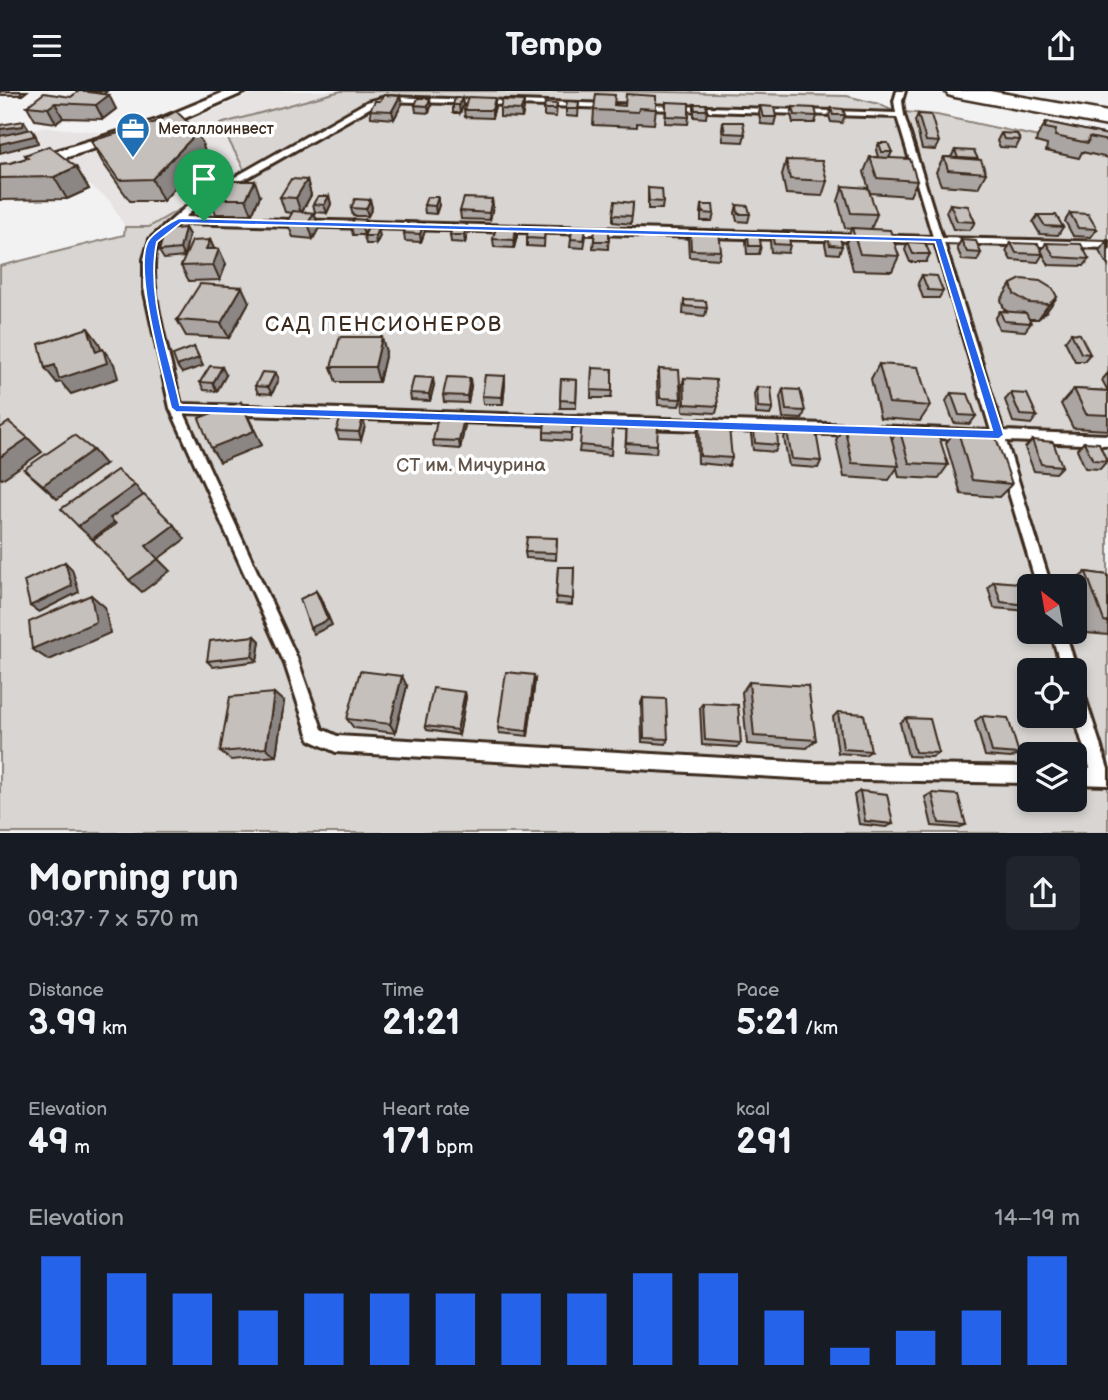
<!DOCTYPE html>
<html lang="en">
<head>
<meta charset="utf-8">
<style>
  :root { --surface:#171b24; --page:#20242c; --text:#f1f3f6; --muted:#9ea1a6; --accent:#2563eb }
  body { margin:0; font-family:"Balsamiq Sans",sans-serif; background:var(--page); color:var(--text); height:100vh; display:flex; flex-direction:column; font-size:26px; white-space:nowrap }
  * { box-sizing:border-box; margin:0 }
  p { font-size:23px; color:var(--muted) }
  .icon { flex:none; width:38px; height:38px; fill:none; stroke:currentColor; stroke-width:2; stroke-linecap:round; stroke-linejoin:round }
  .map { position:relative; height:742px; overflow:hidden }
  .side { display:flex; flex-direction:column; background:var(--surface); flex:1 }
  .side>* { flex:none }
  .needle { width:46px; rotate:329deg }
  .buttons { position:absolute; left:1017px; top:483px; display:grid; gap:14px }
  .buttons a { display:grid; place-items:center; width:70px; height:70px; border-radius:10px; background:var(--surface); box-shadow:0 4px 10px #0003; font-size:35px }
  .pin { position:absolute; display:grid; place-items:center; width:60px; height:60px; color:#fff; margin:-72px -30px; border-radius:50% 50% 50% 0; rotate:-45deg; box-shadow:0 0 7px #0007 }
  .pin .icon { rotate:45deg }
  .round { display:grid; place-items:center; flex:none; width:74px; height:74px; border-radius:10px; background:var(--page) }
  .head { display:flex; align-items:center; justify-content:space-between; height:119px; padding:0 28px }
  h1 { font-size:38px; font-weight:700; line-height:52px }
  .figures { display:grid; grid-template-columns:repeat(3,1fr); gap:10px; height:119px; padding:7px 28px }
  .figures div { display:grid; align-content:center }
  .figures b { font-size:35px; font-weight:700 }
  .figures small { font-size:19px; font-weight:400 }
  .figures p { font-size:19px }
  .chart { height:196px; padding:14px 28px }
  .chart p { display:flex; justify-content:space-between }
  .chart svg { width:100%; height:126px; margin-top:7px; stroke:var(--accent); stroke-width:6 }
  header { display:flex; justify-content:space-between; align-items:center; height:91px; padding:0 28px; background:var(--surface); font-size:32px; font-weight:700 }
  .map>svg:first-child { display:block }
</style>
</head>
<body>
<header><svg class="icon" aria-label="menu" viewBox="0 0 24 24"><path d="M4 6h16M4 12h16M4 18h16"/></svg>Tempo<svg class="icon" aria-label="share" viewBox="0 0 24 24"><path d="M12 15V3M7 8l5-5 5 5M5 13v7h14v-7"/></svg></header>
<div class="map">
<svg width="1108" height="742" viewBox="0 0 1108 742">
  <rect width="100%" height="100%" fill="#f3f2f2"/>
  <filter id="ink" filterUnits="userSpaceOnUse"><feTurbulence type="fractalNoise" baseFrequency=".0143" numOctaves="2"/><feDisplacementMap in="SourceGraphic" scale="14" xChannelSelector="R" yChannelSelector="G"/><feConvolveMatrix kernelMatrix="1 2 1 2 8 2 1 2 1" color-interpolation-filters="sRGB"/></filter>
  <g filter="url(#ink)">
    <g fill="#e6e3e2">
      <polygon points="259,0 341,0 220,33 245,80 149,136 125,136 109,109 59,70 171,37"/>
      <polygon points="43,36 101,41 47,64 0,77 0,44"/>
    </g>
    <path fill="#d8d5d2" stroke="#8a8078" stroke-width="2" fill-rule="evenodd" d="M 341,0 L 619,0 L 847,5 L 879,13 L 893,20 L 937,24 L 1108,61 L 1108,742 L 0,742 L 0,175 L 124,144 L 125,136 L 149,136 L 245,80 L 220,33 ZM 1029,495 L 1074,495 L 1074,541 L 1029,541 ZM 1029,579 L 1074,579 L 1074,625 L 1029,625 ZM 1029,663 L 1074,663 L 1074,709 L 1029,709 Z"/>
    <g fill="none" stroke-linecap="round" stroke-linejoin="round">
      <g stroke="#3b2a1e" stroke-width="6">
        <g id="lane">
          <path d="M 897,0 L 905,0 L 902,10 L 904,24 L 942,147 L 1108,151 L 1108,157 L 944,152 L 1003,340 L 1108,344 L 1108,354 L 1006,350 L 1051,495 L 1037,495 L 993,349 L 876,345 L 870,340 L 876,335 L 991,340 L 935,152 L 179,132 C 172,138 160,146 157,154 C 145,190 172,274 181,313 L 858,334 L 864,339 L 858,344 L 184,322 L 297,567 L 322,638 L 337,645 L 811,672 L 1029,676 L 1029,692 L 811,688 L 336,661 L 310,649 L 285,573 L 170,317 L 144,197 L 144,168 L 150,148 L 193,110 L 367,11 L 386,6 L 896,22 L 894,10 ZM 386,10 L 897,26 L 933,146 L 185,126 L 199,114 L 373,15 Z"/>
          <polygon points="1051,541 1065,541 1077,579 1074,584 1074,579 1062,579"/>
          <polygon points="1074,590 1079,592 1082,597 1108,678 1108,694 1074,693 1074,677 1090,677 1074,624"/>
        </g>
      </g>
      <g stroke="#3b2a1e" stroke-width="6">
        <polygon id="street" points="227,0 247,0 167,35 0,87 0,77 157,29"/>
      </g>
      <g stroke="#3b2a1e" stroke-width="5">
        <polygon id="secondary" points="945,0 990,0 1108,21 1108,35 955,6 948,4"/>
      </g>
      <use href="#lane" fill="#fff" fill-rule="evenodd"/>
      <use href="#street" fill="#fff" fill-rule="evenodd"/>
      <use href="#secondary" fill="#fff" fill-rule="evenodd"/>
    </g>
    <g fill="#aaa5a3" stroke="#3b2a1e" stroke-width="2">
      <polygon points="0,0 27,0 22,4 0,4"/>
      <polygon points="79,0 107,0 104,3 116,18 103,28 63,27 56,32 35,29 27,15 71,6"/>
      <polygon points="462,7 463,15 460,22 453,22 453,14"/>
      <polygon points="579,11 578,26 566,25 566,18"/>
      <polygon points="666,11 689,26 688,33 665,32"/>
      <polygon points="402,13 394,28 371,26 370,19"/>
      <polygon points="557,13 556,26 544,25 544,18"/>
      <polygon points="694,13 707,19 706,27 694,26"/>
      <polygon points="415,14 431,15 429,22 416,21"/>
      <polygon points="615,14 656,18 654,33 637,32 637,36 593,34 594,19"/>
      <polygon points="495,15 492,27 465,26 464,19"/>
      <polygon points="760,15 776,26 774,34 761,33 759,23"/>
      <polygon points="793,16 817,25 815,32 793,32 791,23"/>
      <polygon points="524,17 522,27 500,26 500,18"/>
      <polygon points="831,17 845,24 842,32 831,31 829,25"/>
      <polygon points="918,23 939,51 935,59 922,58 915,30"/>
      <polygon points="156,31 206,63 163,110 130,110 103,72 91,50"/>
      <polygon points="723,31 745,43 743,51 723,50 722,38"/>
      <polygon points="1046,31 1108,44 1108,67 1082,61 1079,67 1046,60 1047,54 1036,51 1037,46"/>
      <polygon points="1001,42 1020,49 1016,57 1000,56 997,50"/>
      <polygon points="879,52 892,61 889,67 917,90 910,105 870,102 864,81 870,66 878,66 876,59"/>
      <polygon points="955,59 978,68 986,82 978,97 941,94 936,81 944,66 951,66"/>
      <polygon points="25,64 76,76 89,98 67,108 0,109 0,73 11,72 27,68"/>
      <polygon points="786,69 827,90 822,105 786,103 782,84"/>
      <polygon points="307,89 311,104 302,121 314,122 319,137 313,148 293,146 287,131 293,122 285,121 280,106"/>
      <polygon points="843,95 877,123 871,138 899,165 892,180 853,179 846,152 851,138 845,137 838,110"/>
      <polygon points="648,97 663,111 662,118 648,118"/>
      <polygon points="260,105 252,123 216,123 210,108"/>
      <polygon points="329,105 331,113 327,122 315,121 313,113"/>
      <polygon points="492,108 493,116 490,129 461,128 460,120"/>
      <polygon points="370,109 372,117 368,125 353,125 351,117"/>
      <polygon points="633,112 631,133 613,131 613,124"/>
      <polygon points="950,113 975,131 970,139 953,138 946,121"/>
      <polygon points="424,114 439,114 436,123 425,122"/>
      <polygon points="702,114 714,123 712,130 701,130 701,122"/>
      <polygon points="737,114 750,123 748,131 737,130 735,122"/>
      <polygon points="1070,122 1097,138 1091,146 1073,145 1065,130"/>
      <polygon points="1038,124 1063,136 1058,144 1040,143 1033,131"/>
      <polygon points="365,129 367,137 364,144 353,144 351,136"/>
      <polygon points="424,132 425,140 421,151 405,150 404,142"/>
      <polygon points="545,135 544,156 527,155 527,147"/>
      <polygon points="185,137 189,144 184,166 164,168 159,160"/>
      <polygon points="516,137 517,145 514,157 494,156 493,148"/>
      <polygon points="595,138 609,138 608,158 593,157"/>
      <polygon points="690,139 721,160 719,168 689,166 688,147"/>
      <polygon points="468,141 465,152 451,151 450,144"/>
      <polygon points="772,142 790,154 788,162 771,161 770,150"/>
      <polygon points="748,143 761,155 759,163 747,163 746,150"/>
      <polygon points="364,145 380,145 376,153 366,153"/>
      <polygon points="586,145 584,157 570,156 571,148"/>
      <polygon points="828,145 842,155 839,163 827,162 825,153"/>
      <polygon points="210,149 214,158 226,173 220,189 189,190 181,175"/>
      <polygon points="961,149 981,162 977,170 962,169 957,157"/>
      <polygon points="908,151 930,163 926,171 910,171 905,159"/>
      <polygon points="1011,152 1043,163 1038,171 1011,169 1006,160"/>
      <polygon points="1046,152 1089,168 1084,175 1049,174 1041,160"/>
      <polygon points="1105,152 1108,152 1108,175 1099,160"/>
      <polygon points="922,184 943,200 939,207 923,207 918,192"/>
      <polygon points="1011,193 1057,206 1045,222 1038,228 1029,228 1031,232 1025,240 999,238 995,228 1000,220 1008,221 1004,218 1001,209"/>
      <polygon points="684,209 707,217 705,225 683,223"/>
      <polygon points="249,211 229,247 186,245 177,229"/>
      <polygon points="1071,242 1090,263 1084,270 1075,270 1065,250"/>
      <polygon points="386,261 379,291 336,291 331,276"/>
      <polygon points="879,273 930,315 920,330 880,327 871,288"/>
      <polygon points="592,277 612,300 611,307 591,307"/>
      <polygon points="659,278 681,308 679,315 658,314 657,286"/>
      <polygon points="275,282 278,289 272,303 258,302 255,295"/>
      <polygon points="1108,282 1108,339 1073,337 1061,313 1074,298 1108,300 1102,289"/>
      <polygon points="226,284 217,300 204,299 200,291"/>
      <polygon points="505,285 505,293 503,313 483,313 482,305"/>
      <polygon points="684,287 718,315 716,322 683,320 682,295"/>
      <polygon points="561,288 577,289 576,317 560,317"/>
      <polygon points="434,294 430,310 411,309 410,302"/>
      <polygon points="471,295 468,312 444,311 443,304"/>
      <polygon points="757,296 773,317 770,324 756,323 754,303"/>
      <polygon points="783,298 805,320 802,328 783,327 780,306"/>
      <polygon points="951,302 976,325 970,333 954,332 946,310"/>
      <polygon points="1011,302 1037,325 1031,333 1013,331 1005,309"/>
      <polygon points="464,327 465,334 460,358 434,356 433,349"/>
      <polygon points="572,331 571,350 544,348 544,341"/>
      <polygon points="613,332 611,364 579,361 580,354"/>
      <polygon points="627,332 657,354 656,362 625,360"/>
      <polygon points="699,334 732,367 729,375 698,372 697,342"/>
      <polygon points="844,334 892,348 899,337 948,374 938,388 899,386 897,377 889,389 844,386 836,349"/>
      <polygon points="365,335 361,349 339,348 336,340"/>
      <polygon points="754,337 778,354 775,361 753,359 751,344"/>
      <polygon points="957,337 1012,393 999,406 961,403 946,352"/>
      <polygon points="787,340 821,370 818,377 789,375 784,347"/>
      <polygon points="1032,349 1062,375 1055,382 1034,380 1025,357"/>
      <polygon points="1084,351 1107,370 1100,378 1085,377 1077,358"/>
      <polygon points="105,373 57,408 24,378"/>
      <polygon points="557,447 556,469 526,467 525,461"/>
      <polygon points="558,476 574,476 572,514 556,513"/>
      <polygon points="1086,481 1108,484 1108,544 1087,542 1074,507 1074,495 1070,495 1070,494"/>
      <polygon points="994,490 1029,495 1029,520 994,517 988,496"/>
      <polygon points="255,545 260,550 257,570 213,576 207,570"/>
      <polygon points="535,589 528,645 499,642 498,637"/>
      <polygon points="749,591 816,649 807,657 747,653 742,601"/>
      <polygon points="407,595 395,642 354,637 347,628"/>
      <polygon points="465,601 466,606 459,644 427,639 425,635"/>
      <polygon points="643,607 668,648 666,653 642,651 641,612"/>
      <polygon points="284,611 276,665 231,669 220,661"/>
      <polygon points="703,612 741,652 737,656 702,654 700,616"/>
      <polygon points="838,621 871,660 865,664 838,662 833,626"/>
      <polygon points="982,625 1019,663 1011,667 985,665 975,630"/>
      <polygon points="906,627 939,662 932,666 908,665 900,632"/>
      <polygon points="860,700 893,733 886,736 859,733 854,704"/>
      <polygon points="932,702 966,734 958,737 932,735 925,706"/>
    </g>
    <g fill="#8b8684" stroke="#3b2a1e" stroke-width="2">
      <polygon points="20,0 27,0 22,4"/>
      <polygon points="90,0 99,0 103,8 109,4 116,18 103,28 89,1"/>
      <polygon points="400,5 402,13 394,28 392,20"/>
      <polygon points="430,7 431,15 429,22 428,15"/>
      <polygon points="462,7 463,15 460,22 459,14"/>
      <polygon points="495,7 495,15 492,27 492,19"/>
      <polygon points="524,10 524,17 522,27 521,19"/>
      <polygon points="55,12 63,27 56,32 48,17"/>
      <polygon points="24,30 29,38 28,42 0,47 0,38"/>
      <polygon points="32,38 36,45 38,52 0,62 0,53"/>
      <polygon points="198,41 206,63 163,110 152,88"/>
      <polygon points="76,76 89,98 67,108 54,86"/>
      <polygon points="307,89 311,104 301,122 296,107"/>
      <polygon points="255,90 260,105 252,123 246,108"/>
      <polygon points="329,105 331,113 327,122 324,114"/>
      <polygon points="438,106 439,114 436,123 435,115"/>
      <polygon points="492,108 493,116 490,129 489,122"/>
      <polygon points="370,109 372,117 368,125 366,118"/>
      <polygon points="314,122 319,137 313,148 308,132"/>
      <polygon points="365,129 367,137 364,144 362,137"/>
      <polygon points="424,132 425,140 421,151 420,143"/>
      <polygon points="467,133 468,141 465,152 464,144"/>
      <polygon points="185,137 189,144 184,166 180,158"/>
      <polygon points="378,137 380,145 376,153 375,145"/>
      <polygon points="516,137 517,145 514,157 514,149"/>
      <polygon points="210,149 217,164 219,158 226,173 220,189 206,158"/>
      <polygon points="242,196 249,211 229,247 221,232"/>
      <polygon points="1057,206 1045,222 1038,228 1049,213"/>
      <polygon points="88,237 99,252 106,272 103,258 114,273 118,287 71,303 61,291 57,292 45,277 96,261"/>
      <polygon points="382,246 386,261 379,291 375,276"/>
      <polygon points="194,256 203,275 182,282 177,275"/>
      <polygon points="222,276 226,284 217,300 213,292"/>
      <polygon points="275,282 278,289 272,303 268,296"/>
      <polygon points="505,285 505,293 503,313 502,306"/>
      <polygon points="433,287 434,294 430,310 429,303"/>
      <polygon points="470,287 471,295 468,312 467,305"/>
      <polygon points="241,311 262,354 220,371 211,357"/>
      <polygon points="363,327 365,335 361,349 359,341"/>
      <polygon points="464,327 465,334 460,358 459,350"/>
      <polygon points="28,347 42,361 2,388 0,387 0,366"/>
      <polygon points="93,359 105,373 57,408 43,394"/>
      <polygon points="135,394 146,408 92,448 78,435"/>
      <polygon points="174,434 185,448 158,468 170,480 142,501 129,489 146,455"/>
      <polygon points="65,471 72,478 79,501 39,521 30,515"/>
      <polygon points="316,500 320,506 332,534 314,543 310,537"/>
      <polygon points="91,504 105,516 110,542 49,569 32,558"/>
      <polygon points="255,545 260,550 257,570 252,565"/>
      <polygon points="534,584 535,589 528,645 527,640"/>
      <polygon points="402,585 407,595 395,642 390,633"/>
      <polygon points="465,601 466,606 459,644 457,639"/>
      <polygon points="274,602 284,611 276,665 266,657"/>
    </g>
    <g fill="#c6c0bd" stroke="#3b2a1e" stroke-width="2">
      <polygon points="79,0 90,0 89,1 109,4 96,14 55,12 48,17 27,15 44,2 71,6"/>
      <polygon points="596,3 615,4 614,14 625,15 626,3 656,5 656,18 639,17 638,21 594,19"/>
      <polygon points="384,4 400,5 392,20 370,19 375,10 380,10"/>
      <polygon points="468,6 495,7 492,19 464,19"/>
      <polygon points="418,7 430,7 428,15 415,14"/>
      <polygon points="455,7 462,7 459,14 453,14"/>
      <polygon points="502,9 524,10 521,19 500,18"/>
      <polygon points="567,10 579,11 578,18 566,18"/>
      <polygon points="666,11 689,12 689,26 666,25"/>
      <polygon points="545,12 557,13 556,18 544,18"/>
      <polygon points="694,13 706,13 707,19 695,19"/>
      <polygon points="760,15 774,16 776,26 763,26"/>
      <polygon points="793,16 815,17 817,25 795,24"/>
      <polygon points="831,17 843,18 845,24 833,24"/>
      <polygon points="176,20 198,41 152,88 119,89 91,50 156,31"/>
      <polygon points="918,23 931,24 939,51 926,50"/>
      <polygon points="24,30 23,35 0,38 0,34"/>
      <polygon points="723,31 743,31 745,43 725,42"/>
      <polygon points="1046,31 1108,44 1108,50 1089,46 1088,52 1055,45 1056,39 1045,37"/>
      <polygon points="32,38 34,45 0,53 0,45"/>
      <polygon points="1001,42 1017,43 1020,49 1004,48"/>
      <polygon points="879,52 888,52 892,61 882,61"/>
      <polygon points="49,55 76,76 54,86 0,87 0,73 11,72 28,67 25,64"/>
      <polygon points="955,59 974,60 978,68 958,67"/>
      <polygon points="870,66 910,68 917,90 877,87"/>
      <polygon points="944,66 981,69 986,82 948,79"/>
      <polygon points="786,69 822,70 827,90 790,88"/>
      <polygon points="291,88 307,89 296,107 280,106"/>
      <polygon points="219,90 255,90 246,108 210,108"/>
      <polygon points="843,95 868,97 877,123 851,122"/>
      <polygon points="648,97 662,98 663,111 649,110"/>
      <polygon points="318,105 329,105 324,114 313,113"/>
      <polygon points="427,106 438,106 435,115 424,114"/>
      <polygon points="464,107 492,108 489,122 460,120"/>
      <polygon points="355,108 370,109 366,118 351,117"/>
      <polygon points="615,110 633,112 632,125 613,124"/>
      <polygon points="950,113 968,115 975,131 957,130"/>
      <polygon points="702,114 713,114 714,123 703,122"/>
      <polygon points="737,114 748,115 750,123 738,123"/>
      <polygon points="293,120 314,122 308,132 287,131"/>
      <polygon points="1070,122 1088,123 1097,138 1078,137"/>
      <polygon points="1038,124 1056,124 1063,136 1045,135"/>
      <polygon points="354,128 365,129 362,137 351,136"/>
      <polygon points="408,131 424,132 420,143 404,142"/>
      <polygon points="453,132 467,133 464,144 450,144"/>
      <polygon points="528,134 545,135 544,148 527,147"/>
      <polygon points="496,136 516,137 514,149 493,148"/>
      <polygon points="185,137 180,158 159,160 165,139"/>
      <polygon points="368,137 378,137 375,145 364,145"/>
      <polygon points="572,137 586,137 584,149 571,148"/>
      <polygon points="852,137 890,139 899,165 860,163"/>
      <polygon points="595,138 609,138 609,150 594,150"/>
      <polygon points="690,139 719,140 721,160 691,159"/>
      <polygon points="772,142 789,143 790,154 774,153"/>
      <polygon points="748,143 759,143 761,155 749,155"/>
      <polygon points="828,145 840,146 842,155 830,154"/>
      <polygon points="210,149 206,158 219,158 213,174 181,175 192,150"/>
      <polygon points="961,149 976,150 981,162 967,161"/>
      <polygon points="908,151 925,152 930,163 913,163"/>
      <polygon points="1011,152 1038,153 1043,163 1016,162"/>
      <polygon points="1046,152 1081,153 1089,168 1055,166"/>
      <polygon points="922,184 937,185 943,200 928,199"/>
      <polygon points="1021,188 1040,190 1053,198 1057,206 1049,213 1029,212 1014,203 1011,193"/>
      <polygon points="200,193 242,196 221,232 177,229"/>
      <polygon points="684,209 706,210 707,217 684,215"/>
      <polygon points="1000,220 1026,222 1031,232 1004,230"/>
      <polygon points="88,237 96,261 103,258 107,272 59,288 55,274 45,277 39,253"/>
      <polygon points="1071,242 1080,243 1090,263 1081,262"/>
      <polygon points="340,246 382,246 375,276 331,276"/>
      <polygon points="194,256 199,267 177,275 173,264"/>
      <polygon points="879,273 918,276 930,315 889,312"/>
      <polygon points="210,275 222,276 213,292 200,291"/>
      <polygon points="592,277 612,278 612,300 591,299"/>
      <polygon points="659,278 679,279 681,308 660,307"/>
      <polygon points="262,281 275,282 268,296 255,295"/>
      <polygon points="485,284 505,285 502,306 482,305"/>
      <polygon points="414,286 433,287 429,303 410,302"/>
      <polygon points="447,286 470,287 467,305 443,304"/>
      <polygon points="684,287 716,289 718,315 685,313"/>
      <polygon points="561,288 577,289 576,310 560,309"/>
      <polygon points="757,296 771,297 773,317 758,316"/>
      <polygon points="783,298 800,299 805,320 786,319"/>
      <polygon points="1074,298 1108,300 1108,324 1086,323"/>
      <polygon points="951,302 968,303 976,325 959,324"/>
      <polygon points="1011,302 1027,303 1037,325 1020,324"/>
      <polygon points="241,311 254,340 211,357 199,327"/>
      <polygon points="438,325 464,327 459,350 433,349"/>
      <polygon points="341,326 363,327 359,341 336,340"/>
      <polygon points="545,329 572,331 572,342 544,341"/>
      <polygon points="582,330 613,332 611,357 580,354"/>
      <polygon points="9,331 28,347 0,366 0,337"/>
      <polygon points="627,332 658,334 657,354 626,352"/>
      <polygon points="699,334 729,337 732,367 700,365"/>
      <polygon points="844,334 889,338 899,375 852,372"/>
      <polygon points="754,337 777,339 778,354 755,352"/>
      <polygon points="899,337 937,339 948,374 909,372"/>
      <polygon points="957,337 994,341 1012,393 972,389"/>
      <polygon points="787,340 816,341 821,370 792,368"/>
      <polygon points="74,344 93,359 43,394 24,378"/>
      <polygon points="1032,349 1053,351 1062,375 1041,373"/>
      <polygon points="1084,351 1099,352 1107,370 1093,369"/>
      <polygon points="117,379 135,394 78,435 61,418"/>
      <polygon points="144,404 174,434 146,455 158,468 129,489 93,449 116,433 110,427"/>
      <polygon points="527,446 557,447 556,462 525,461"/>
      <polygon points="65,471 72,495 30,515 24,490"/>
      <polygon points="558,476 574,476 573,508 556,506"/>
      <polygon points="1086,481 1108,484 1108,531 1104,530"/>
      <polygon points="994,490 1031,493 1032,495 1029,495 1029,514 1001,511"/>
      <polygon points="316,500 328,529 310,537 300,508"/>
      <polygon points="91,504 96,531 32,558 29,531"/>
      <polygon points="255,545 252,565 207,570 210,550"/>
      <polygon points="360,580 402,585 390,633 347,628"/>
      <polygon points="506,581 534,584 527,640 498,637"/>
      <polygon points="749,591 808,595 816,649 754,645"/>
      <polygon points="433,597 465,601 457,639 425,635"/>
      <polygon points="274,602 266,657 220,661 230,606"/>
      <polygon points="643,607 666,608 668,648 644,647"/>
      <polygon points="703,612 738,614 741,652 705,649"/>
      <polygon points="838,621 864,623 871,660 843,658"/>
      <polygon points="982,625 1008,627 1019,663 992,661"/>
      <polygon points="906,627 930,628 939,662 915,661"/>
      <polygon points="860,700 887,703 893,733 865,730"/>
      <polygon points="932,702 958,704 966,734 939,732"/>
    </g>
  </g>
  <path fill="#2563eb" stroke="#fff" stroke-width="2" fill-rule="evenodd" d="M 179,127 L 942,147 L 1004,344 L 999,348 L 176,321 L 171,317 C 163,283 133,178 148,150 C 153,142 170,131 179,127 ZM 181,132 L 935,151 L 992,339 L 180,314 C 169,262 146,204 157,151 Z"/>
  <defs>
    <g id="office-pin" transform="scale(1.75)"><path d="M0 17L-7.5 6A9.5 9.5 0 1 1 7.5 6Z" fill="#1f6fb2" stroke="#fff"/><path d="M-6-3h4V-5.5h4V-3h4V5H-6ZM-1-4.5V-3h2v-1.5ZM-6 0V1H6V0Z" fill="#fff"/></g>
  </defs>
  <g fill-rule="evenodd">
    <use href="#office-pin" x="133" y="38"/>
  </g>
  <g text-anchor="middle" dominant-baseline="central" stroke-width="7" stroke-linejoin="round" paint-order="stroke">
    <g font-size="16" fill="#3b2a1e" stroke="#fff" text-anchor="start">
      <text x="158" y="38">Металлоинвест</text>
    </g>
    <g font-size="19" fill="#62554b" stroke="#fff">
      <text x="471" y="374">СТ им. Мичурина</text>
    </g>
    <g font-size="21" letter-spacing="2" fill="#3b2a1e" stroke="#fff">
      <text x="384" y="233">САД ПЕНСИОНЕРОВ</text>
    </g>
  </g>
</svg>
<div class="buttons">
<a><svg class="needle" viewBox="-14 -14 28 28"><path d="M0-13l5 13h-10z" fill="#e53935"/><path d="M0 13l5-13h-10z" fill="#9ea1a6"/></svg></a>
<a><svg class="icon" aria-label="locate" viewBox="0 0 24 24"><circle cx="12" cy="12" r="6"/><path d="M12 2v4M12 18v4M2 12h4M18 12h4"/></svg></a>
<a><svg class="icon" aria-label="layers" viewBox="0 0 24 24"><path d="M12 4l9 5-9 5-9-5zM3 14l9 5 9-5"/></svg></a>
</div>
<div class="pin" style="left:204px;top:130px;background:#1e9e55"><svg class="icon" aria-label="arrive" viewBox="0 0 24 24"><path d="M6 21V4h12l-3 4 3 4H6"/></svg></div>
</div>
<section class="side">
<div class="head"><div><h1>Morning run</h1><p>09:37 · 7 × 570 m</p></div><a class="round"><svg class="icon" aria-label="share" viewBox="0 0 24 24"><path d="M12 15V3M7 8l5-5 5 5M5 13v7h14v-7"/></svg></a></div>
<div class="figures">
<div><p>Distance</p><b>3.99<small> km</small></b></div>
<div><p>Time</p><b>21:21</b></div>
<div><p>Pace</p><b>5:21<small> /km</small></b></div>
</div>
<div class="figures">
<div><p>Elevation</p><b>49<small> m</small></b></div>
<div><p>Heart rate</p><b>171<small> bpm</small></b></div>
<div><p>kcal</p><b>291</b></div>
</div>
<div class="chart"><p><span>Elevation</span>14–19 m</p>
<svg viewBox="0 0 160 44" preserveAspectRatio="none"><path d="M5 44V6M15 44V12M25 44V19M35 44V25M45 44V19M55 44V19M65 44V19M75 44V19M85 44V19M95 44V12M105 44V12M115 44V25M125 44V38M135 44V32M145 44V25M155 44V6"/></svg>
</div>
</section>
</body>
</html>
